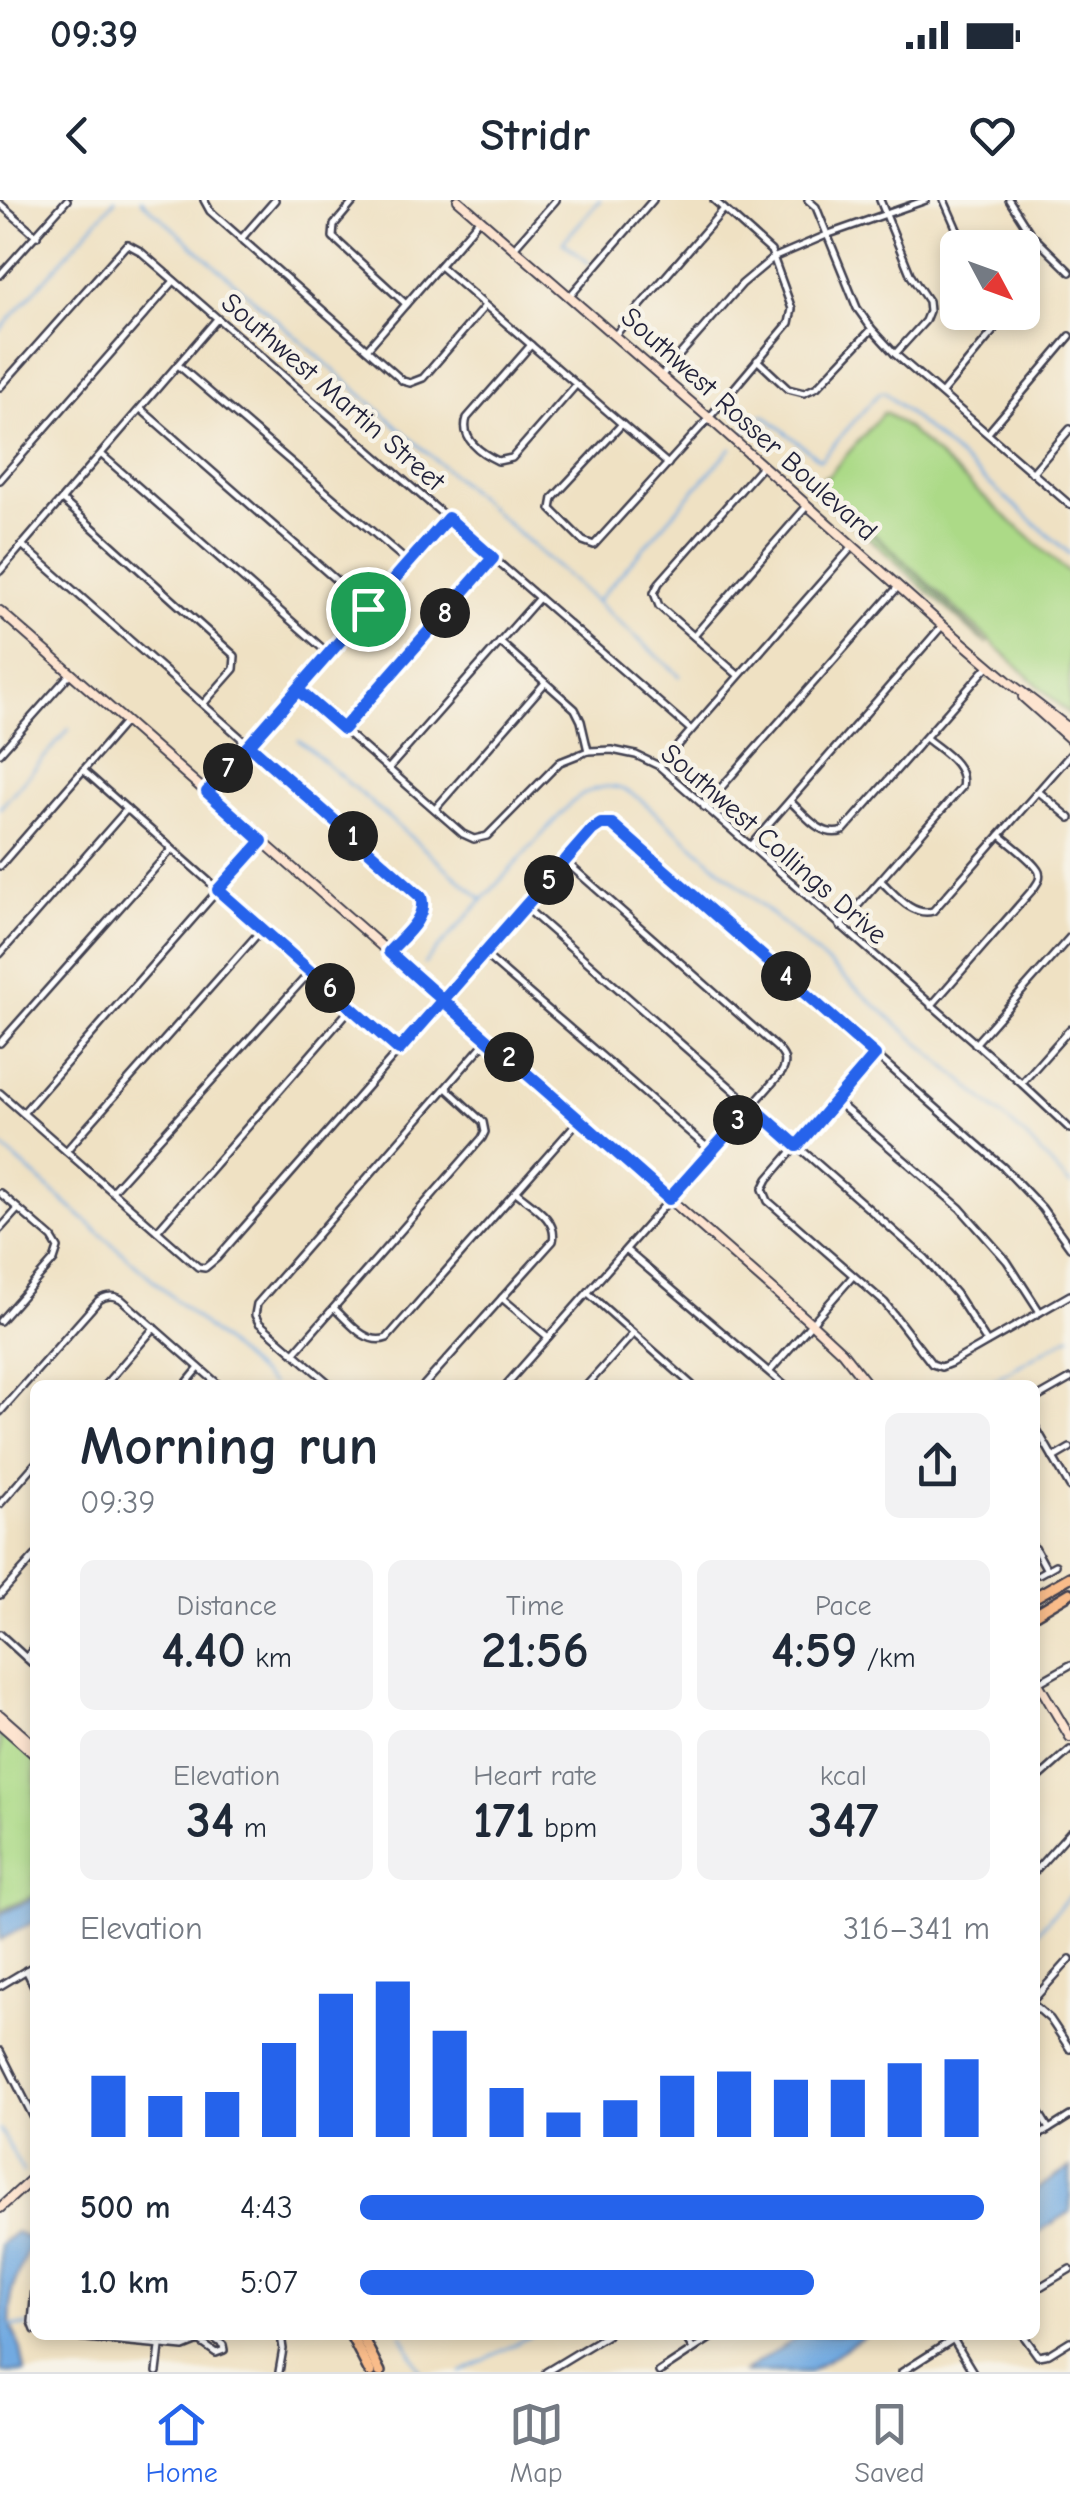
<!DOCTYPE html>
<html lang="en">
<head>
<meta charset="utf-8">
<style>
  :root { --surface:#fff; --page:#f2f2f3; --text:#1f2937; --muted:#747a83; --line:#e0e1e3; --accent:#2563eb }
  body { margin:0; font-family:"Comic Neue",sans-serif; background:var(--page); color:var(--text); height:100vh; display:flex; flex-direction:column; font-size:38px; white-space:nowrap }
  * { box-sizing:border-box; margin:0 }
  p { font-size:32px; color:var(--muted) }
  .icon { flex:none; width:55px; height:55px; fill:none; stroke:currentColor; stroke-width:2; stroke-linecap:round; stroke-linejoin:round }
  .map { position:relative; flex:1; overflow:hidden }
  .sheet { position:absolute; left:30px; top:1180px; width:1010px; height:960px; display:flex; flex-direction:column; background:var(--surface); border-radius:15px; box-shadow:0 5px 15px #0003 }
  .sheet>* { flex:none }
  .needle { width:65px; rotate:131deg }
  .controls { position:absolute; left:940px; top:30px; display:grid; gap:20px }
  .controls a { display:grid; place-items:center; width:100px; height:100px; border-radius:15px; background:var(--surface); box-shadow:0 5px 15px #0003; font-size:50px }
  .pin { position:absolute; display:grid; place-items:center; width:85px; height:85px; color:#fff; margin:-42px; border:5px solid #fff; border-radius:50%; box-shadow:0 2px 10px #0007 }
  .km { position:absolute; width:50px; height:50px; margin:-25px; border-radius:50%; background:#222; color:#fff; font-size:28px; line-height:50px; text-align:center }
  .round { display:grid; place-items:center; flex:none; width:105px; height:105px; border-radius:15px; background:var(--page) }
  .head { display:flex; align-items:center; justify-content:space-between; height:170px; padding:0 50px }
  h1 { font-size:55px; font-weight:700; line-height:75px }
  .metrics { display:grid; grid-template-columns:repeat(3,1fr); gap:15px; height:170px; padding:10px 50px }
  .metrics div { display:grid; align-content:center; border-radius:15px; background:var(--page); text-align:center }
  .metrics b { font-size:50px; font-weight:700 }
  .metrics small { font-size:28px; font-weight:400 }
  .metrics p { font-size:28px }
  .chart { height:280px; padding:20px 50px }
  .chart p { display:flex; justify-content:space-between }
  .chart svg { width:100%; height:180px; margin-top:10px; stroke:var(--accent); stroke-width:6 }
  ul { padding:0 50px; list-style:none; font-size:32px }
  li { display:grid; grid-template-columns:160px 120px 1fr; align-items:center; height:75px }
  li i { height:25px; border-radius:12px; background:var(--accent) }
  .status { display:flex; justify-content:space-between; align-items:center; height:70px; padding:0 50px; background:var(--surface); direction:ltr }
  .status svg { height:28px; fill:currentColor }
  header { display:flex; justify-content:space-between; align-items:center; height:130px; padding:0 50px; background:var(--surface); font-size:45px; font-weight:700 }
  .dock { display:flex; justify-content:space-around; align-items:center; height:140px; border-top:2px solid var(--line); background:var(--surface); font-size:28px; color:var(--muted) }
  .dock a { display:grid; justify-items:center; gap:5px }
  .dock .selected { color:var(--accent) }
  .map>svg:first-child { display:block }
</style>
</head>
<body>
<div class="status"><b>09:39</b><svg viewBox="0 0 49 12"><path d="M0 12V9h3v3zM5 12V6h3v6zM10 12V3h3v9zM15 12V0h3v12zM26 1h20v11H26zM47 4h2v5h-2z"/></svg></div>
<header><svg class="icon" aria-label="back" viewBox="0 0 24 24"><path d="M15 5l-7 7 7 7"/></svg>Stridr<svg class="icon" aria-label="heart" viewBox="0 0 24 24"><path d="M12 20l-8-8c-3-5 5-10 8-4 3-6 11-1 8 4z"/></svg></header>
<div class="map">
<svg width="1070" height="2172" viewBox="0 0 1070 2172">
  <rect width="100%" height="100%" fill="#f7f3e8"/>
  <filter id="ink" filterUnits="userSpaceOnUse"><feTurbulence type="fractalNoise" baseFrequency=".01" numOctaves="2"/><feDisplacementMap in="SourceGraphic" scale="20" xChannelSelector="R" yChannelSelector="G"/><feConvolveMatrix kernelMatrix="1 2 1 2 8 2 1 2 1" color-interpolation-filters="sRGB"/></filter>
  <filter id="wash" filterUnits="userSpaceOnUse"><feTurbulence type="fractalNoise" baseFrequency=".0048" numOctaves="4" result="noise"/><feDisplacementMap in="SourceGraphic" scale="40" xChannelSelector="R" yChannelSelector="G"/><feGaussianBlur stdDeviation="2.25" result="paint"/><feColorMatrix in="noise" values="0 0 0 0 0 0 0 0 0 0 0 0 0 0 0 0 0 1.4 0 .05"/><feComposite in="paint" operator="in"/></filter>
  <g filter="url(#wash)">
    <rect width="100%" height="100%" fill="#efe1c3"/>
    <g fill="#acda87" stroke="#677e61" stroke-width="2.5">
      <polygon points="883,213 887,213 909,230 1070,374 1070,515 884,342 819,291 822,283"/>
      <polygon points="826,275 820,282 818,292 883,343 988,444 980,439 875,343 817,297 813,291"/>
      <polygon points="0,1527 35,1558 35,1695 0,1711"/>
    </g>
    <g fill="#72aae1" stroke="#4a668e" stroke-width="2.5">
      <polygon points="35,1698 35,1721 0,1740 0,1714"/>
      <polygon points="1070,1968 1070,2012 1035,2034 1035,1990"/>
      <polygon points="16,2032 25,2036 30,2043 12,2090 10,2124 21,2149 25,2172 2,2172 0,2044"/>
      <polygon points="801,2135 867,2135 809,2172 743,2172"/>
    </g>
    <g fill="none" stroke-linecap="round" stroke-linejoin="round">
      <g stroke="#72aae1" stroke-width="2.5">
        <polyline points="141,0 680,476"/>
        <polyline points="589,63 563,42 600,0"/>
        <polyline points="0,130 115,0"/>
        <polyline points="743,234 758,216 764,215 820,260 879,193 884,192 1070,354"/>
        <polyline points="597,401 731,248"/>
        <polyline points="299,540 483,700"/>
        <polyline points="0,608 69,529"/>
        <path d="M 424,764 L 570,604 C 594,584 615,580 641,600 L 1024,935 L 1070,985"/>
        <polyline points="0,945 272,1185"/>
        <polyline points="985,1185 1070,1136"/>
        <polyline points="1068,1513 1070,1512"/>
        <polyline points="1035,1735 1070,1695"/>
        <polyline points="0,1929 23,1972"/>
        <polyline points="29,2040 35,2044"/>
        <polyline points="10,2126 28,2126"/>
        <polyline points="402,2135 421,2172"/>
        <polyline points="461,2172 532,2135"/>
      </g>
    </g>
  </g>
  <g filter="url(#ink)">
    <g fill="none" stroke-linecap="round" stroke-linejoin="round">
      <g stroke="#413f4f" stroke-width="10">
        <g id="street">
          <polyline points="204,0 210,11 403,181 410,183 423,178 485,106"/>
          <polyline points="355,0 334,25 333,37 406,104"/>
          <polyline points="808,0 816,7 857,108 872,129 895,154 1070,305"/>
          <polyline points="880,0 911,76 928,101 929,111 925,121 895,154"/>
          <polyline points="944,0 965,48"/>
          <polyline points="1009,0 1030,33 1070,72"/>
          <polyline points="0,4 37,36"/>
          <polyline points="241,39 275,0"/>
          <polyline points="514,48 556,0"/>
          <polyline points="440,66 668,264"/>
          <polyline points="0,75 67,0"/>
          <polyline points="570,96 653,0"/>
          <polyline points="615,135 724,9"/>
          <path d="M 531,145 L 467,218 C 460,239 481,253 498,261 L 512,258 L 576,185"/>
          <polyline points="367,149 480,19"/>
          <polyline points="757,160 788,189 804,193 817,187 871,130"/>
          <polyline points="178,165 409,363"/>
          <polyline points="661,176 742,84 773,58 829,34 926,0"/>
          <polyline points="0,187 127,44 140,51 691,530"/>
          <polyline points="942,193 1009,112"/>
          <polyline points="142,210 369,409"/>
          <polyline points="622,224 553,298 551,309 583,341 594,345 709,218 789,123 792,109 771,51 714,0"/>
          <polyline points="988,233 1070,136"/>
          <polyline points="102,255 329,454"/>
          <polyline points="1032,273 1070,229"/>
          <polyline points="0,280 174,81"/>
          <polyline points="62,300 235,456 234,469 204,503"/>
          <path d="M 22,345 L 418,694 C 432,716 403,736 389,752"/>
          <polyline points="0,371 217,119"/>
          <polyline points="694,436 807,306"/>
          <polyline points="500,442 575,509 581,521 588,551"/>
          <polyline points="738,475 659,406 654,393 659,383 763,265"/>
          <polyline points="298,490 463,634 474,639 487,636 560,562 588,551 612,550 636,555 659,566 1022,884 1070,929"/>
          <polyline points="343,529 493,358"/>
          <polyline points="0,553 71,473"/>
          <polyline points="660,566 853,346"/>
          <polyline points="389,568 539,398"/>
          <polyline points="83,570 399,850"/>
          <polyline points="207,592 448,318"/>
          <polyline points="1039,592 1070,618"/>
          <path d="M 790,601 C 805,615 822,639 843,631 L 989,465"/>
          <polyline points="704,607 898,387"/>
          <polyline points="435,609 545,483"/>
          <polyline points="750,646 942,426"/>
          <polyline points="0,666 125,522"/>
          <path d="M 881,681 C 895,694 912,717 933,711 L 1070,555"/>
          <polyline points="525,707 925,1058 956,1094 987,1142"/>
          <path d="M 840,726 L 962,587 C 967,564 941,551 926,538"/>
          <polyline points="0,754 127,609"/>
          <polyline points="484,754 711,951"/>
          <path d="M 931,806 L 1034,688 C 1038,682 1041,679 1039,672 C 1035,662 1009,643 1000,635"/>
          <polyline points="0,843 172,649"/>
          <polyline points="975,844 1070,737"/>
          <polyline points="875,855 768,979 763,989 768,1001 885,1103 932,1164 941,1167 951,1163 1070,1095"/>
          <polyline points="1022,883 1070,829"/>
          <path d="M 0,893 L 198,1067 L 205,1068 L 217,1058 L 592,630 C 601,621 610,621 620,629 L 1003,967 L 1042,1008 L 1070,1047"/>
          <polyline points="836,901 960,1008 1007,1061 1040,1112"/>
          <polyline points="23,913 261,641"/>
          <polyline points="66,951 263,728"/>
          <polyline points="112,991 311,771"/>
          <polyline points="0,993 52,1038 58,1048 54,1060 0,1121"/>
          <polyline points="0,1029 18,1009"/>
          <polyline points="157,1031 352,807"/>
          <polyline points="626,1050 784,1185"/>
          <polyline points="588,1093 692,1185"/>
          <polyline points="502,1098 548,1137"/>
          <path d="M 334,1108 C 349,1122 366,1146 387,1138 L 579,920"/>
          <polyline points="295,1152 482,938 485,932 483,922 446,888"/>
          <polyline points="770,1171 853,1076"/>
          <polyline points="105,1185 154,1128"/>
          <polyline points="185,1185 199,1168"/>
          <polyline points="331,1185 259,1123 255,1115 257,1104 488,839"/>
          <path d="M 424,1185 L 553,1041 C 558,1019 531,1005 516,992"/>
          <path d="M 506,1185 L 782,872 C 788,861 784,855 776,847 L 565,661"/>
          <polyline points="587,1185 633,1134"/>
          <polyline points="1035,1199 1070,1179"/>
          <path d="M 0,1212 L 99,1100 C 107,1095 113,1095 121,1099 L 219,1185"/>
          <polyline points="1035,1226 1070,1287"/>
          <polyline points="1053,1258 1070,1248"/>
          <polyline points="0,1304 35,1264"/>
          <polyline points="1035,1348 1047,1370"/>
          <polyline points="1039,1374 1055,1365"/>
          <polyline points="0,1395 35,1356"/>
          <polyline points="0,1434 35,1466"/>
          <polyline points="26,1458 35,1447"/>
          <polyline points="1038,1483 1070,1465"/>
          <polyline points="1035,1581 1070,1550"/>
          <polyline points="1035,1671 1070,1632"/>
          <polyline points="26,1770 35,1788"/>
          <polyline points="0,1786 35,1765"/>
          <polyline points="1035,1798 1070,1759"/>
          <polyline points="1035,1806 1050,1819 1070,1849"/>
          <polyline points="0,1851 35,1920"/>
          <polyline points="1035,1906 1049,1929"/>
          <polyline points="1035,1938 1070,1916"/>
          <polyline points="35,2089 32,2122 35,2130"/>
          <polyline points="1035,2090 1070,2069"/>
          <polyline points="54,2135 184,2147 199,2141 203,2135"/>
          <polyline points="684,2135 693,2149"/>
          <polyline points="1023,2135 1038,2156 1049,2154 1070,2141"/>
          <polyline points="953,2139 973,2172"/>
          <polyline points="199,2141 216,2153 224,2150 223,2145 210,2135"/>
          <polyline points="157,2172 160,2147"/>
          <polyline points="279,2172 283,2149 281,2135"/>
          <polyline points="546,2172 607,2135"/>
          <polyline points="659,2172 715,2135"/>
          <polyline points="902,2172 960,2135"/>
        </g>
      </g>
      <g stroke="#413f4f" stroke-width="12">
        <g id="secondary">
          <polyline points="458,0 709,218 943,426 1010,483 1070,529"/>
          <polyline points="0,411 812,1124 842,1152 868,1185"/>
          <polyline points="1023,497 1070,539"/>
          <polyline points="1035,1478 1070,1537"/>
          <polyline points="0,1515 35,1546"/>
          <polyline points="0,1524 35,1555"/>
          <polyline points="0,2008 35,1976"/>
        </g>
      </g>
      <g stroke="#413f4f" stroke-width="14">
        <g id="primary">
          <polyline points="1035,1397 1070,1377"/>
          <polyline points="1035,1414 1070,1393"/>
          <polyline points="351,2135 370,2172"/>
          <polyline points="361,2135 380,2172"/>
        </g>
      </g>
      <use href="#street" stroke="#fff" stroke-width="5"/>
      <use href="#secondary" stroke="#fde4d0" stroke-width="8"/>
      <use href="#primary" stroke="#f9bc8a" stroke-width="9"/>
    </g>
  </g>
  <g fill="none" stroke-linecap="round" stroke-linejoin="round" filter="url(#ink)">
    <g stroke="#fff" stroke-width="20">
      <path id="route" d="M 368,409 L 249,545 L 421,697 C 428,718 402,737 389,752 C 481,835 576,916 669,999 L 752,906 L 797,946 L 875,855 L 612,624 L 601,624 L 592,630 L 399,850 L 218,690 L 262,641 L 207,592 L 298,490 L 343,529 L 493,358 L 448,318 L 368,409"/>
    </g>
    <use href="#route" stroke="#2563eb" stroke-width="12"/>
  </g>
  <g text-anchor="middle" dominant-baseline="central" stroke-width="9" stroke-linejoin="round" paint-order="stroke">
    <g font-size="28" fill="#22223b" stroke="#f7f3e8">
      <text transform="translate(333 192) rotate(41)">Southwest Martin Street</text>
      <text transform="translate(749 224) rotate(42)">Southwest Rosser Boulevard</text>
      <text transform="translate(774 644) rotate(41)">Southwest Collings Drive</text>
    </g>
  </g>
</svg>
<div class="controls">
<a><svg class="needle" viewBox="-14 -14 28 28"><path d="M0-13l5 13h-10z" fill="#e53935"/><path d="M0 13l5-13h-10z" fill="#747a83"/></svg></a>
</div>
<div class="pin" style="left:368px;top:409px;background:#1e9e55"><svg class="icon" aria-label="arrive" viewBox="0 0 24 24"><path d="M6 21V4h12l-3 4 3 4H6"/></svg></div>
<b class="km" style="left:353px;top:636px">1</b>
<b class="km" style="left:509px;top:857px">2</b>
<b class="km" style="left:738px;top:920px">3</b>
<b class="km" style="left:786px;top:776px">4</b>
<b class="km" style="left:549px;top:680px">5</b>
<b class="km" style="left:330px;top:788px">6</b>
<b class="km" style="left:228px;top:568px">7</b>
<b class="km" style="left:445px;top:413px">8</b>
<section class="sheet">
<div class="head"><div><h1>Morning run</h1><p>09:39</p></div><a class="round"><svg class="icon" aria-label="share" viewBox="0 0 24 24"><path d="M12 15V3M7 8l5-5 5 5M5 13v7h14v-7"/></svg></a></div>
<div class="metrics">
<div><p>Distance</p><b>4.40<small> km</small></b></div>
<div><p>Time</p><b>21:56</b></div>
<div><p>Pace</p><b>4:59<small> /km</small></b></div>
</div>
<div class="metrics">
<div><p>Elevation</p><b>34<small> m</small></b></div>
<div><p>Heart rate</p><b>171<small> bpm</small></b></div>
<div><p>kcal</p><b>347</b></div>
</div>
<div class="chart"><p><span>Elevation</span>316–341 m</p>
<svg viewBox="0 0 160 44" preserveAspectRatio="none"><path d="M5 44V29M15 44V34M25 44V33M35 44V21M45 44V9M55 44V6M65 44V18M75 44V32M85 44V38M95 44V35M105 44V29M115 44V28M125 44V30M135 44V30M145 44V26M155 44V25"/></svg>
</div>
<ul>
<li><b>500 m</b>4:43<i style="width:99%"></i></li>
<li><b>1.0 km</b>5:07<i style="width:72%"></i></li>
</ul>
</section>
</div>
<nav class="dock">
<a class="selected"><svg class="icon" aria-label="home" viewBox="0 0 24 24"><path d="M3 11l9-7 9 7M6 9v11h12V9"/></svg>Home</a>
<a><svg class="icon" aria-label="map" viewBox="0 0 24 24"><path d="M3 6l6-2 6 2 6-2v14l-6 2-6-2-6 2zM9 4v14M15 6v14"/></svg>Map</a>
<a><svg class="icon" aria-label="saved" viewBox="0 0 24 24"><path d="M7 4h10v16l-5-4-5 4z"/></svg>Saved</a>
</nav>
</body>
</html>
